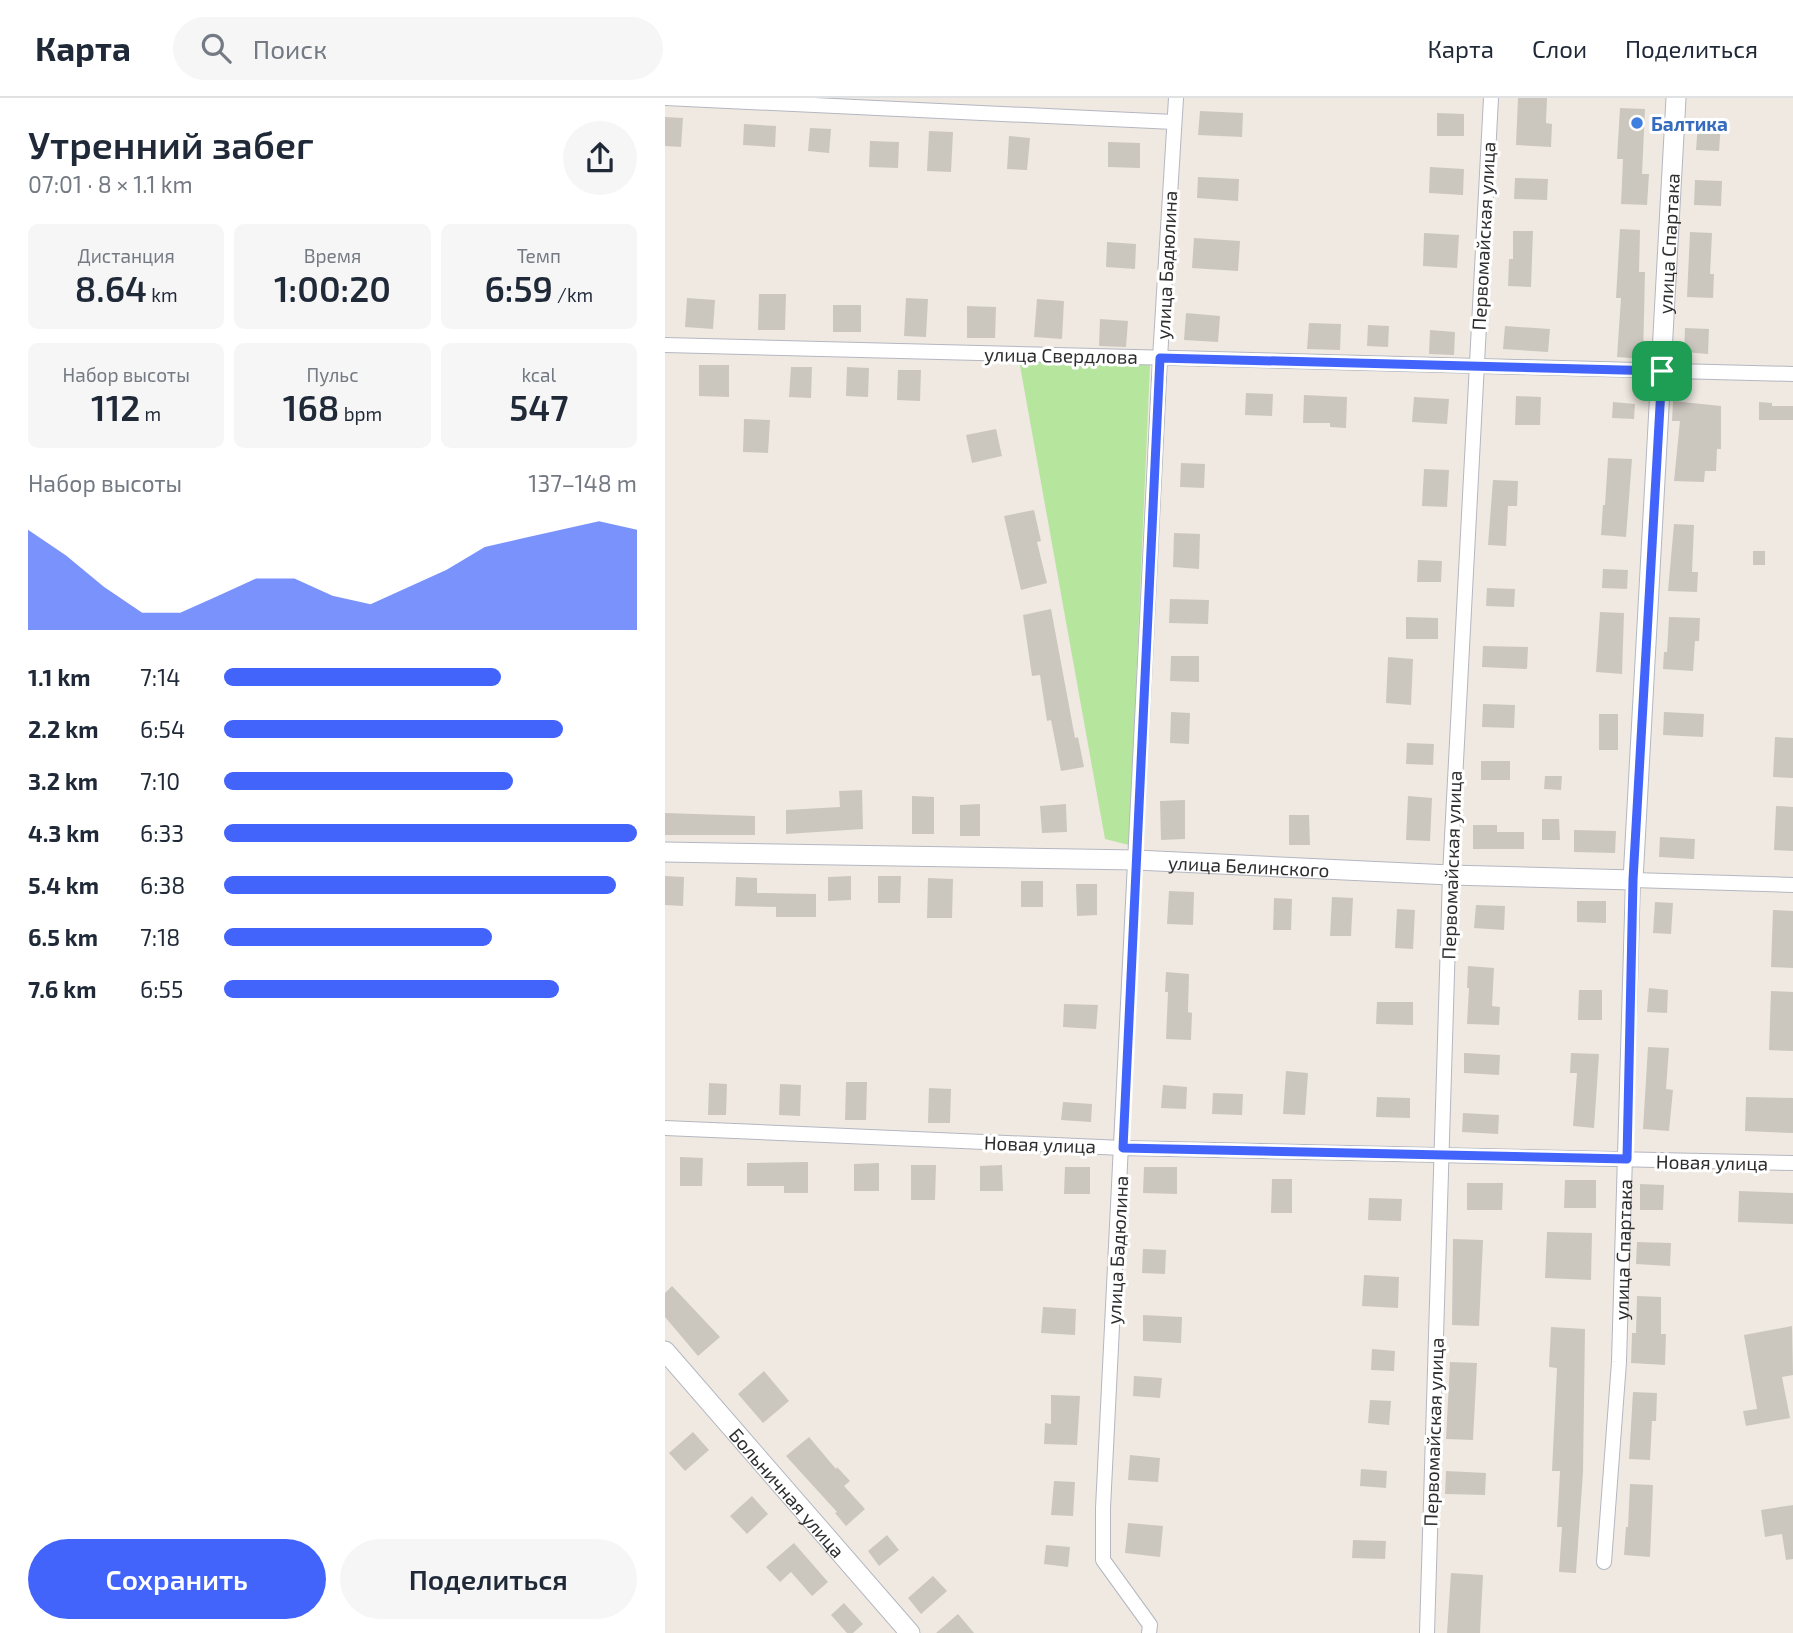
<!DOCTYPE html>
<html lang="ru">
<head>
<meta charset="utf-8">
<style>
  :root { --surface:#fff; --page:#f6f6f7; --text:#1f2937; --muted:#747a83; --line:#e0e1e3; --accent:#4264fb }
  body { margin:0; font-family:"Exo 2",sans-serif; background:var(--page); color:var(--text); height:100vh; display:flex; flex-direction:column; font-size:26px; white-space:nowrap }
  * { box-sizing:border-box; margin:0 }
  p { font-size:23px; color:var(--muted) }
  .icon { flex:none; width:38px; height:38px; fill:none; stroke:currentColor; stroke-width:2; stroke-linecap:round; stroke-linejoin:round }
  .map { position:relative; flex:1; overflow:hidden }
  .panel { display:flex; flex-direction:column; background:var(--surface); width:665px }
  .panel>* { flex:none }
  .pin { position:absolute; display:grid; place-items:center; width:60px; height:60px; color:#fff; margin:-30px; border-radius:14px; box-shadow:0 4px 10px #0006 }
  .round { display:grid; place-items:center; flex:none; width:74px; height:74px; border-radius:37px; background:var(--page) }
  .head { display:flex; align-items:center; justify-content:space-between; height:119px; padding:0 28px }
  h1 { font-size:38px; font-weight:600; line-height:52px }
  .stats { display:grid; grid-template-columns:repeat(3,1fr); gap:10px; height:119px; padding:7px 28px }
  .stats div { display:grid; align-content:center; border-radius:10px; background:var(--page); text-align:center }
  .stats b { font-size:35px; font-weight:600 }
  .stats small { font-size:19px; font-weight:400 }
  .stats p { font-size:19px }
  .chart { height:196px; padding:14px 28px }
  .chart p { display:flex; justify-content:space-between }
  .chart svg { width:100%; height:126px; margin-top:7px; fill:var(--accent); opacity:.7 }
  .cta { display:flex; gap:14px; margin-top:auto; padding:14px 28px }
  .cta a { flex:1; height:80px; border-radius:42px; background:var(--accent); color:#fff; font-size:28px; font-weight:600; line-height:80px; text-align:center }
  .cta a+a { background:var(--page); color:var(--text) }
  ul { padding:0 28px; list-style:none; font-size:23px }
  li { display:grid; grid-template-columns:112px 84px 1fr; align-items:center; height:52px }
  li i { height:18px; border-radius:9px; background:var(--accent) }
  header { display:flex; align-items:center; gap:42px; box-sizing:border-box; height:98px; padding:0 35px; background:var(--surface); border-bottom:2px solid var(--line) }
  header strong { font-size:33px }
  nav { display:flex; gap:38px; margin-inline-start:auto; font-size:24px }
  .search { width:490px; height:63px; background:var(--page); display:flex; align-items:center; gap:18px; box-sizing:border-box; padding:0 24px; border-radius:38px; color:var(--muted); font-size:26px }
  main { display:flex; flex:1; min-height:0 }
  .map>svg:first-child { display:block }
</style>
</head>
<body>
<header>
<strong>Карта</strong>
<div class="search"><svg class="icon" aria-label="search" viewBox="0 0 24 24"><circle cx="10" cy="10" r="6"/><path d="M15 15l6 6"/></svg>Поиск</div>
<nav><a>Карта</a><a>Слои</a><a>Поделиться</a></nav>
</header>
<main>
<section class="panel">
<div class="head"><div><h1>Утренний забег</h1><p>07:01 · 8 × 1.1 km</p></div><a class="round"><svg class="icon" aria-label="share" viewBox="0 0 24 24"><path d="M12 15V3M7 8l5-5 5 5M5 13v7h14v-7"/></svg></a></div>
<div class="stats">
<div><p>Дистанция</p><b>8.64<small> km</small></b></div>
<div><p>Время</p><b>1:00:20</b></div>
<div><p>Темп</p><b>6:59<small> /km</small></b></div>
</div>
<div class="stats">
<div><p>Набор высоты</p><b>112<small> m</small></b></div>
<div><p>Пульс</p><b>168<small> bpm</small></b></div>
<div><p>kcal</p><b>547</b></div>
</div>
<div class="chart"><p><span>Набор высоты</span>137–148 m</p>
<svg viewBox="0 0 160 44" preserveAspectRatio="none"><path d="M0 44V9L10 18L20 29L30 38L40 38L50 32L60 26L70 26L80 32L90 35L100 29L110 23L120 15L130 12L140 9L150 6L160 9V44z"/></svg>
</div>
<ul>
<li><b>1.1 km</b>7:14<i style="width:67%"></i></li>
<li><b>2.2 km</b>6:54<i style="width:82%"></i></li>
<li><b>3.2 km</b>7:10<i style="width:70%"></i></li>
<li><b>4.3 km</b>6:33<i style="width:100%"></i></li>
<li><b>5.4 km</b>6:38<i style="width:95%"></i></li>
<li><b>6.5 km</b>7:18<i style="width:65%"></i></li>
<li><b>7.6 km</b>6:55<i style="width:81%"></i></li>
</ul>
<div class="cta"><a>Сохранить</a><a>Поделиться</a></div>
</section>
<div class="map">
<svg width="1128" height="1535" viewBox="0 0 1128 1535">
  <rect width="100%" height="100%" fill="#efe9e1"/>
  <polygon fill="#b6e59e" points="354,262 485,267 464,747 440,741"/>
  <g fill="#cbc7bf">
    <polygon points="853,0 882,0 881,25 887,26 886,49 851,47"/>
    <polygon points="955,10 980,11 977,76 984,76 982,107 956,106 958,61 952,61"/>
    <polygon points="535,13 578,15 577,39 533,37"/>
    <polygon points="772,15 799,16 799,38 772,38"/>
    <polygon points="0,19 18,20 16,49 0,48"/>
    <polygon points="1033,25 1056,26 1054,53 1031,52"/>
    <polygon points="79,26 111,28 110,49 78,47"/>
    <polygon points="145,30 166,31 164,55 143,53"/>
    <polygon points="264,33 288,34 286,74 262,73"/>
    <polygon points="344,38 365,40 362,72 342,71"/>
    <polygon points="205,43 234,44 233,70 204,69"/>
    <polygon points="443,44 475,45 475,70 443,69"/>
    <polygon points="765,69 799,71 798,97 764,95"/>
    <polygon points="533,79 574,81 573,103 532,100"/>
    <polygon points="850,80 883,81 882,102 849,101"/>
    <polygon points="1030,82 1057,83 1056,108 1029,107"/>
    <polygon points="955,131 975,132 974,174 980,174 978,261 952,259 956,200 951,200"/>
    <polygon points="848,133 868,133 866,189 843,188 844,161 848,161"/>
    <polygon points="1025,134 1047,135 1045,176 1049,176 1048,200 1022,199"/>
    <polygon points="759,135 794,137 792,170 758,168"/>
    <polygon points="529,140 575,143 573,173 527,170"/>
    <polygon points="442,144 471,146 470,171 441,169"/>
    <polygon points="94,196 121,196 120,232 93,232"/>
    <polygon points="22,200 50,202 48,231 20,229"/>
    <polygon points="241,200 263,201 261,239 239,238"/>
    <polygon points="372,201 399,203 397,241 369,239"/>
    <rect x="168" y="207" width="28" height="27"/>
    <polygon points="302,208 331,209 330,240 302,240"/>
    <polygon points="521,215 555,218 553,244 519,242"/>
    <polygon points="435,221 463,223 461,249 434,248"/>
    <polygon points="644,225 676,226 675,252 642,251"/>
    <polygon points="703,227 724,228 723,249 702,248"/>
    <polygon points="840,228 885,231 883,254 838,251"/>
    <polygon points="1020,230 1044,231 1043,256 1019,254"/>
    <polygon points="765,232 790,234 789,257 764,256"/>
    <polygon points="34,267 64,267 64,299 34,298"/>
    <polygon points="126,269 147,269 146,300 124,299"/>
    <polygon points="182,269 204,270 203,299 181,298"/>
    <polygon points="233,272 256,272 255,303 232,302"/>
    <polygon points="581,295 608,296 607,318 580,317"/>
    <polygon points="639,297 682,299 681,330 665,329 665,325 638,325"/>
    <polygon points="851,298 876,299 875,327 850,327"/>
    <polygon points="749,299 784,301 782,326 747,324"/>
    <polygon points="1008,303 1056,308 1056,351 1052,351 1051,373 1040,373 1039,384 1009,383 1015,323 1007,323"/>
    <polygon points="948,304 970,306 969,321 947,320"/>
    <polygon points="1094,304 1107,305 1107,308 1128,308 1128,322 1094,322"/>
    <polygon points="79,321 105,322 103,355 78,354"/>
    <polygon points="331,331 337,358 307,365 301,337"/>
    <polygon points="943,360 967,361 961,439 936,437 938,407 940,407"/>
    <polygon points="516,365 540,366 539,390 515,389"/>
    <polygon points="759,371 784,372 782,409 757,408"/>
    <polygon points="828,382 853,383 852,408 843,408 841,448 823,447"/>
    <polygon points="369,412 376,443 372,444 382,485 356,492 339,418"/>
    <polygon points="1009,426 1029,427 1027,474 1033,474 1032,494 1003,493"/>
    <polygon points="509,435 535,436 534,471 508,469"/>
    <rect x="1088" y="453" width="12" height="14"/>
    <polygon points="753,462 777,463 776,484 752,484"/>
    <polygon points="938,471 963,472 962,491 937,490"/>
    <polygon points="822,490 850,491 849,509 821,508"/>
    <polygon points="505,501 544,502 543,526 504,525"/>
    <polygon points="386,511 410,640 413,639 419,669 396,673 386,622 382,623 375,577 367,578 358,517"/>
    <polygon points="935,514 959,515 957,576 931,574"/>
    <polygon points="741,519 773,520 773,541 741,541"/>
    <polygon points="1004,519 1035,520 1034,543 1030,543 1028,573 998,571 999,554 1002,554"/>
    <polygon points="818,548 863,549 862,571 817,569"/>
    <polygon points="506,558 534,558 534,584 505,583"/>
    <polygon points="723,559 748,561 746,607 721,605"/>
    <polygon points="818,606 850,607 849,630 817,629"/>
    <polygon points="506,614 525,615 524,646 505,645"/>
    <polygon points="999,614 1039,616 1038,639 998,637"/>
    <rect x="934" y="616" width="19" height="36"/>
    <polygon points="1110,639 1128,640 1128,680 1108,679"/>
    <polygon points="742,645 769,646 768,667 741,666"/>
    <rect x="816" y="663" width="29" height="19"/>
    <polygon points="880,678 897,678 896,692 879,691"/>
    <polygon points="197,692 198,731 121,736 121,712 175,709 174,693"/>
    <polygon points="247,698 269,699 269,736 247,736"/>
    <polygon points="743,698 767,700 765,743 741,742"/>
    <polygon points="520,702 520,741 496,742 495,703"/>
    <polygon points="315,706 315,738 295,738 295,707"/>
    <polygon points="401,706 402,734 377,735 375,708"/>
    <polygon points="1111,708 1128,709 1128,753 1109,752"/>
    <polygon points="0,715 90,718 90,737 0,737"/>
    <polygon points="624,717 644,717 645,747 624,747"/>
    <polygon points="877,721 894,721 895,742 877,742"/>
    <polygon points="808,727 832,727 832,734 859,734 859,751 808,751"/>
    <polygon points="909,732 951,733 950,755 909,754"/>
    <polygon points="995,739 1030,741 1029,761 994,759"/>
    <polygon points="0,778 19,779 18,808 0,807"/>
    <polygon points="186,778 186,802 163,803 163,779"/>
    <polygon points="213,778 236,778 235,805 213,805"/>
    <polygon points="71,779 92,780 92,795 151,796 151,819 111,819 111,809 70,808"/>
    <polygon points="263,780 288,781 287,820 262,820"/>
    <rect x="356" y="783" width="22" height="26"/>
    <polygon points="411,786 432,786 432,817 412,818"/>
    <polygon points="504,793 529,794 528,827 502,826"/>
    <polygon points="667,799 688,800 686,838 665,838"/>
    <polygon points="609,800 627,801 626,832 608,832"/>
    <polygon points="912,803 941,803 941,825 912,824"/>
    <polygon points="990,804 1008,805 1006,836 988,835"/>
    <polygon points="811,807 840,808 839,832 809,830"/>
    <polygon points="732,811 750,812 748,851 730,850"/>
    <polygon points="1108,812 1128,813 1128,870 1106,869"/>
    <polygon points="803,868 829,870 827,908 835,909 834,927 802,926 804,890 802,890"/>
    <polygon points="501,874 524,876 523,914 527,915 526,942 501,941 503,894 500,894"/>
    <polygon points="984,890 1003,892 1002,915 982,914"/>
    <polygon points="914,892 937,892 937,922 913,922"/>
    <polygon points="1106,893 1128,894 1128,953 1104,952"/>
    <polygon points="712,904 748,904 748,927 711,926"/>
    <polygon points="399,906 433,907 431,931 398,929"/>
    <polygon points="983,949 1004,950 1001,991 1008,992 1004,1033 978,1031"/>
    <polygon points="799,955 835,957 834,977 799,975"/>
    <polygon points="906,955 934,956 929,1030 908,1028 912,975 905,975"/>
    <polygon points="621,973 643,975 640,1017 618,1016"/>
    <polygon points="181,984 202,984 201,1022 180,1022"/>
    <polygon points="44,985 62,986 61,1017 43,1017"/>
    <polygon points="115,986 136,987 135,1018 114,1017"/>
    <polygon points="498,987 522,989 521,1011 496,1010"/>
    <polygon points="264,990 286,991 285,1025 263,1025"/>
    <polygon points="548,995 578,996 577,1017 547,1016"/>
    <polygon points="712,999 745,1000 745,1020 711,1019"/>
    <polygon points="1081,999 1128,1000 1128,1035 1080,1033"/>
    <polygon points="398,1004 427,1006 426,1024 396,1022"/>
    <polygon points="798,1015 834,1017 833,1036 797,1034"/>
    <polygon points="15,1059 38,1060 37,1088 15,1088"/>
    <polygon points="143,1064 143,1095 119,1095 119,1088 82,1088 82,1065"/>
    <polygon points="214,1065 214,1093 189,1093 189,1066"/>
    <polygon points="246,1067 271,1067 270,1102 246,1102"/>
    <polygon points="337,1067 338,1093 315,1093 315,1068"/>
    <polygon points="400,1069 425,1069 425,1096 399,1096"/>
    <polygon points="479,1069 512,1069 512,1096 478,1095"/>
    <polygon points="607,1081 627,1081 627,1115 606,1115"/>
    <polygon points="900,1082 931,1082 931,1110 899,1110"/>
    <polygon points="802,1085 838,1085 837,1112 802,1112"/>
    <polygon points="975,1086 999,1087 998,1112 975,1112"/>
    <polygon points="1074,1093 1128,1095 1128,1126 1073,1124"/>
    <polygon points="704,1100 737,1101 736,1123 703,1122"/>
    <polygon points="882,1134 927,1135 926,1182 880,1180"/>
    <polygon points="788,1141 818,1142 814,1228 787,1227"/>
    <polygon points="972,1144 1006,1145 1005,1168 971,1166"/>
    <polygon points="478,1151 501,1152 500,1176 477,1175"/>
    <polygon points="699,1177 734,1179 733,1210 697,1208"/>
    <polygon points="7,1188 55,1239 33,1258 0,1219 0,1195"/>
    <polygon points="972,1198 996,1199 996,1236 1001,1236 1000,1267 966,1265 967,1235 971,1235"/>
    <polygon points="378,1209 411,1211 410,1237 376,1235"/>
    <polygon points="478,1217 517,1219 516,1245 478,1243"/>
    <polygon points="1127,1228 1128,1277 1117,1279 1125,1320 1081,1328 1078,1313 1092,1311 1079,1237"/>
    <polygon points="886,1229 920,1231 918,1374 911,1475 894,1474 897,1429 892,1429 895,1373 887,1373 892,1270 884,1269"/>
    <polygon points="707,1251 730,1253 729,1273 706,1272"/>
    <polygon points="785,1264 812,1265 808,1342 781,1341"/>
    <polygon points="99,1273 124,1303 98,1325 73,1296"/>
    <polygon points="469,1278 497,1280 495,1300 468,1298"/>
    <polygon points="968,1294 992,1295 991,1323 987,1323 985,1362 964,1361"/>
    <polygon points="386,1297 415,1298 412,1347 379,1346 380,1325 386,1326"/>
    <polygon points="705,1302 726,1303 724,1327 703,1325"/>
    <polygon points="28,1334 44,1352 20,1373 4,1355"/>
    <polygon points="144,1339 171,1371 172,1369 185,1383 179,1388 200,1411 181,1428 170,1415 172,1414 121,1358"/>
    <polygon points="465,1357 495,1360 493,1384 463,1382"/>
    <polygon points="696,1371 722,1373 721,1390 695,1388"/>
    <polygon points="781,1373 821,1375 820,1397 780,1396"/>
    <polygon points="389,1383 410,1384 408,1418 386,1417"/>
    <polygon points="965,1386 988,1387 985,1459 959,1457 961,1429 963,1429"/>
    <polygon points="87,1398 103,1416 82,1436 65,1418"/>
    <polygon points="1128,1407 1128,1461 1121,1462 1117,1436 1100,1439 1096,1412"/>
    <polygon points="463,1425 498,1428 495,1459 460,1455"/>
    <polygon points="222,1437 234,1452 214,1468 203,1453"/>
    <polygon points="688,1442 721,1443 720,1461 687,1460"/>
    <polygon points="129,1445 163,1484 147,1498 126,1474 115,1484 101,1469"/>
    <polygon points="381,1447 405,1449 403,1469 379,1466"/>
    <polygon points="786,1475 818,1477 815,1535 782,1535"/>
    <polygon points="268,1478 282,1493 256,1516 243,1500"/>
    <polygon points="179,1505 198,1526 188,1535 182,1535 166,1517"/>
    <polygon points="293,1516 309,1535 271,1535"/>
  </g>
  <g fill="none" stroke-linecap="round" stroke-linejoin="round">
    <g stroke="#b4b7c1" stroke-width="16">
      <g id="street">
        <polyline points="0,0 509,24"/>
        <polyline points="0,247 1128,276"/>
        <polyline points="0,1030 458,1050 1128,1065"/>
        <path id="s1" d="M 939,1464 L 954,1264 L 968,782 L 1128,787"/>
        <polyline points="484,1535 485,1527 438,1462 438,1410 495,260 511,0"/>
        <polyline points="762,1535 785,777 826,0"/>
      </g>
    </g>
    <g stroke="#b4b7c1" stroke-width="21">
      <g id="secondary">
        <path id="s2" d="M 0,754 L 471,762 L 785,777 L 968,782 L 1011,0"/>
        <path id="s3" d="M 0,1253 L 245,1535"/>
      </g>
    </g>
    <use href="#street" stroke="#fff" stroke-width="14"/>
    <use href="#secondary" stroke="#fff" stroke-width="19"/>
  </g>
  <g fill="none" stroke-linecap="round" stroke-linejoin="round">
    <g stroke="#fff" stroke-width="14">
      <polygon id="route" points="495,260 997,273 968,782 962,1061 458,1050"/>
    </g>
    <use href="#route" stroke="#4264fb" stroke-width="9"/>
  </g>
  <circle fill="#3f7fe0" stroke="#fff" stroke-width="2.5" cx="972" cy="25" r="7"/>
  <g text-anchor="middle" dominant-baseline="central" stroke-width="6" stroke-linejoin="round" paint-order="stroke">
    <g font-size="19" font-weight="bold" fill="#366cbe" stroke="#fff" text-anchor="start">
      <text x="986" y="25">Балтика</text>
    </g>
    <g font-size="19" fill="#2e2e2e" stroke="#fff">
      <text transform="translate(818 138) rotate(-87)">Первомайская улица</text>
      <text stroke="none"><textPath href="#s2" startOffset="1606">улица Спартака</textPath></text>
      <text transform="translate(501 167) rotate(-87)">улица Бадюлина</text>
      <text transform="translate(396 257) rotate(1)">улица Свердлова</text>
      <text stroke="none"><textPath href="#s2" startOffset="584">улица Белинского</textPath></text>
      <text transform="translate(786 767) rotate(-88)">Первомайская улица</text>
      <text transform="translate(375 1046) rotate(2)">Новая улица</text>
      <text transform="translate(1047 1064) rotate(1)">Новая улица</text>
      <text transform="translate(452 1152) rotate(-87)">улица Бадюлина</text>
      <text stroke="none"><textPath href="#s1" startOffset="313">улица Спартака</textPath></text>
      <text transform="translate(768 1334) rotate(-88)">Первомайская улица</text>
      <text stroke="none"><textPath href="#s3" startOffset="187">Больничная улица</textPath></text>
    </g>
  </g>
</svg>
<div class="pin" style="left:997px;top:273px;background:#1e9e55"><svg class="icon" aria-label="arrive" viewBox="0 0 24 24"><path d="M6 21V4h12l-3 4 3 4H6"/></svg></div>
</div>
</main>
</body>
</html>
